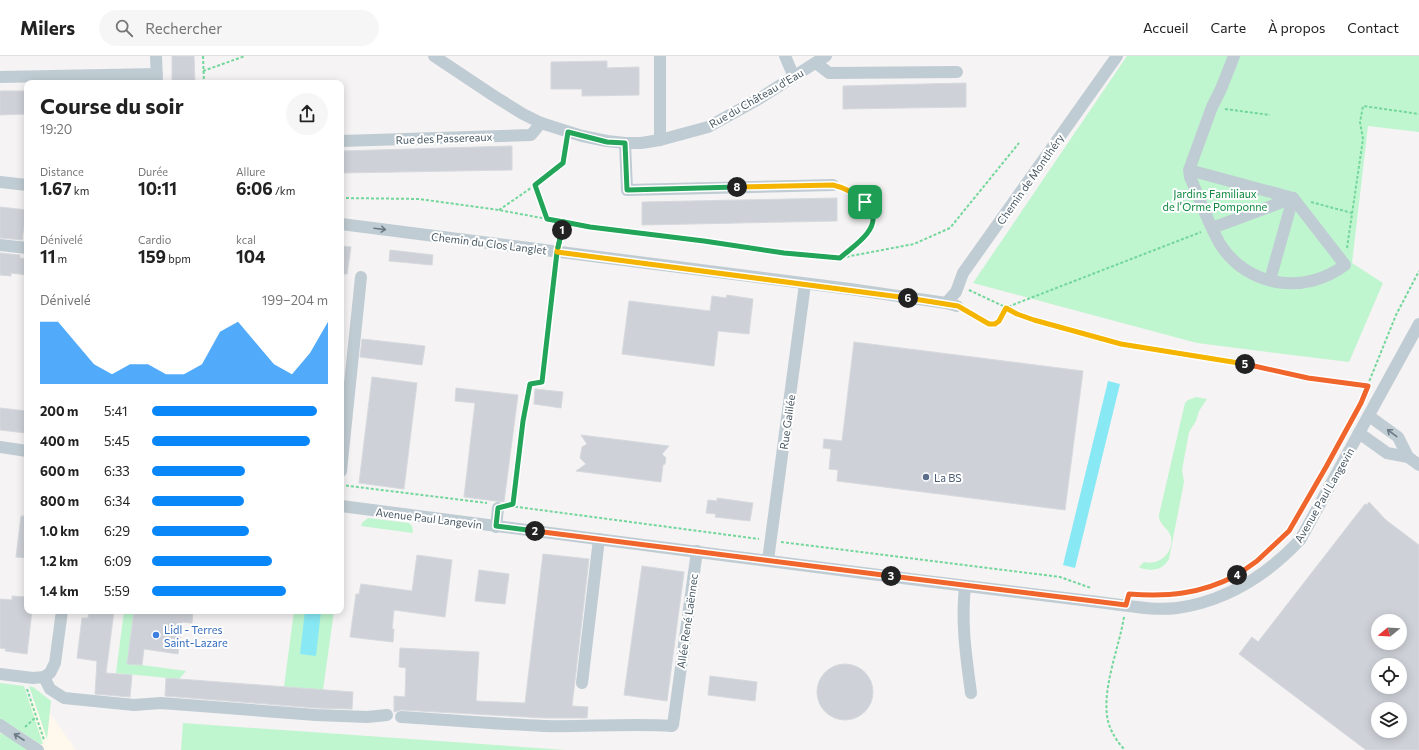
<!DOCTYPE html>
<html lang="fr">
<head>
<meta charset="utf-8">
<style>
  :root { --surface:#fff; --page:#f6f6f6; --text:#222; --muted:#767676; --line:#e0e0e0; --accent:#0987f8 }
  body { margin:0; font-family:Commissioner,sans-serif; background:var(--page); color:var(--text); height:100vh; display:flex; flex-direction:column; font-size:15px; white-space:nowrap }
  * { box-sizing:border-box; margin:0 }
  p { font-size:13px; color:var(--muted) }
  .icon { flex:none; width:22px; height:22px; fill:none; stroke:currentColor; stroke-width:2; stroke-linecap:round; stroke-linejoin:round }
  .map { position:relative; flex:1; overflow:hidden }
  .sheet { position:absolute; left:24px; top:24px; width:320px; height:534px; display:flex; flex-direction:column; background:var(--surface); border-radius:8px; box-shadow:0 2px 10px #0003 }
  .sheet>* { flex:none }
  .needle { width:26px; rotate:252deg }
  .controls { position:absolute; left:1371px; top:558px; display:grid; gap:8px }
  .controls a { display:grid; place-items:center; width:36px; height:36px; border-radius:50%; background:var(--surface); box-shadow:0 2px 10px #0003; font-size:20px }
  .pin { position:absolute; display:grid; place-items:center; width:34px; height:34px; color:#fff; margin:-17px; border-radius:8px; box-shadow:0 2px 6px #0006 }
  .km { position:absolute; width:20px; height:20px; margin:-10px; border-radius:50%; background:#222; color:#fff; font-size:11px; line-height:20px; text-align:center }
  .round { display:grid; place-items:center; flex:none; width:42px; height:42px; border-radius:21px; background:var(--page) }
  .overview { display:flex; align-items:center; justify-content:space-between; height:68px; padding:0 16px }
  h1 { font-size:22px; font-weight:700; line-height:30px }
  .stats { display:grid; grid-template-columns:repeat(3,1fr); gap:6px; height:68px; padding:4px 16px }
  .stats div { display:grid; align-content:center }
  .stats b { font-size:17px; font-weight:700 }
  .stats small { font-size:11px; font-weight:400 }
  .stats p { font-size:11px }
  .chart { height:112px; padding:8px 16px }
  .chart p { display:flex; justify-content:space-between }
  .chart svg { width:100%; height:72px; margin-top:4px; fill:var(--accent); opacity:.7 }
  ul { padding:0 16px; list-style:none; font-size:13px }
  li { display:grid; grid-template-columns:64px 48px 1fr; align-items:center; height:30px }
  li i { height:10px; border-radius:5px; background:var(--accent) }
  header { display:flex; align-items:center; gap:24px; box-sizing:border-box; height:56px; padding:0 20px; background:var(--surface); border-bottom:1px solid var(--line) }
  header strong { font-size:19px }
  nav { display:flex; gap:22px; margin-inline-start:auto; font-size:14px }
  .search { width:280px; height:36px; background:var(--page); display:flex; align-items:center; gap:10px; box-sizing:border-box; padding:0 14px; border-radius:22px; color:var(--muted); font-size:15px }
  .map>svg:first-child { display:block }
</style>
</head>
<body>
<header>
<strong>Milers</strong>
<div class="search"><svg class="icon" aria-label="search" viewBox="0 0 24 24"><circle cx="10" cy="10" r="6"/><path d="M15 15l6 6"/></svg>Rechercher</div>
<nav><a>Accueil</a><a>Carte</a><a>À propos</a><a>Contact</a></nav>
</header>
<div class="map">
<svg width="1419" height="694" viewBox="0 0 1419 694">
  <rect width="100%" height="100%" fill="#f5f3f3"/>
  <polygon fill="#fef8ed" points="0,640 42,646 76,694 0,694"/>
  <g fill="#bff5cf">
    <polygon points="1127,0 1419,0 1419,76 1368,70 1352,207 1383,227 1349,306 1197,287 973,227"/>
    <path d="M 1196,341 L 1207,343 L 1199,355 L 1196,365 L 1189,376 L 1182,414 L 1184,426 L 1169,503 C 1162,515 1152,515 1140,512 L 1139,511 L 1144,506 C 1159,510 1174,497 1171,481 C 1169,472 1158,468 1159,459 L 1185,347 L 1188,344 Z"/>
    <polygon points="368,462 409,467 412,470 413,477 361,470 362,467"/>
    <polygon points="124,555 134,555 127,607 186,615 179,623 116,617"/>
    <polygon points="294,555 334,555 323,634 284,631"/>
    <polygon points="0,627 24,630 43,688 40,688 11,669 0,664"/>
    <polygon points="29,630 33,631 51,645 47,683"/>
    <polygon points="183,667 566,694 181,694"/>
    <polygon points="0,677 12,683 28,694 0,694"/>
  </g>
  <g fill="#88e9f5">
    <polygon points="1108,325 1120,328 1075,512 1063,509"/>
    <polygon points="305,555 321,555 316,600 300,598"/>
  </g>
  <g fill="#ced2d8" stroke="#d6d9de" fill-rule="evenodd">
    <polygon points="172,0 194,0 195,27 172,27"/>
    <polygon points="607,5 607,12 639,11 639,39 582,40 582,33 551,33 551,6"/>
    <polygon points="966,27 966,51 843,53 843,30"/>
    <polygon points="0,35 27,35 27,58 0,59"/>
    <polygon points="512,90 512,114 341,117 341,95"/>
    <polygon points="837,142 837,165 642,169 642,146"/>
    <polygon points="0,151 27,154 27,169 24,169 22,184 0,182"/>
    <polygon points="341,190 351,191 347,218 341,218"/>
    <polygon points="390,194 433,199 432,209 389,205"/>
    <polygon points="0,197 20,199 20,202 27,203 27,219 11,217 11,220 0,219"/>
    <polygon points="727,239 753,243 749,278 718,275 714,310 622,298 629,245 710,255 712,240 726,242"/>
    <polygon points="362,283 425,290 422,309 360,301"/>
    <polygon points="854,286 1083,315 1065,454 837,425 838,414 829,413 831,393 823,392 824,383 842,385"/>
    <polygon points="372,321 417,327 404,433 359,427"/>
    <polygon points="456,332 518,339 504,446 464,441 475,347 455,345"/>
    <polygon points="535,333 563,336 561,352 534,348"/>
    <polygon points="0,352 27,355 26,377 0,374"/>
    <polygon points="581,379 669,390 662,398 666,402 665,408 663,409 661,426 576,415 586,408 580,402 582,391 587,388"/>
    <polygon points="717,442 753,447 750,465 715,461 716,458 706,457 708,444 717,445"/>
    <path d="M 1369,446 L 1386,464 L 1419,489 L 1419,694 L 1366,694 L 1239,598 L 1252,581 L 1258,586 L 1365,448 L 1367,449 ZM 1378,565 L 1400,565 L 1400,587 L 1378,587 ZM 1378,609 L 1400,609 L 1400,631 L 1378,631 ZM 1378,653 L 1400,653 L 1400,675 L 1378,675 Z"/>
    <polygon points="21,460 27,460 27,502 16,501"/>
    <polygon points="543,498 589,503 572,650 588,651 587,662 544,662 401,654 394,656 394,640 405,641 406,612 399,611 400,592 479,596 476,645 525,647"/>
    <polygon points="417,499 452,504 445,561 394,554 392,573 394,573 393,586 350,581 356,538 359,538 361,528 412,535"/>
    <polygon points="642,510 684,516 667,645 624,639"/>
    <polygon points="479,514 509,518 505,548 475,545"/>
    <polygon points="12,540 27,541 27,555 32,555 27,598 5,595 6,593 0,592 0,543 12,544"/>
    <polygon points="89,555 114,555 106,617 132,619 130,641 95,638 97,605 77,602 82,562 88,562"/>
    <polygon points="134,555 193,555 192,567 182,566 178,598 144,593 142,609 127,608"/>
    <circle cx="845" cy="636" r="28"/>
    <polygon points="710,620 757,626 755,645 708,639"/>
    <polygon points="166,622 353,636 352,653 316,652 165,640"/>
  </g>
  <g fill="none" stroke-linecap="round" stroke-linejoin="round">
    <g stroke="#73d79c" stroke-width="2" stroke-dasharray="3 2" stroke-linecap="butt">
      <polyline points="203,0 204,27"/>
      <polyline points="203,15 245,0"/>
      <polyline points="1225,53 1270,59"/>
      <polyline points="535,129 547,163"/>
      <polyline points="341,142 419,143 499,154 590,171 704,185 784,197 840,202 914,188 950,172 1019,87"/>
      <polyline points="1311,146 1352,157"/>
      <polyline points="499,154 544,123 563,107 566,88"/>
      <polyline points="560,184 564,167"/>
      <polyline points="1347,192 1363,83 1360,66 1363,50 1419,58"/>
      <path d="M 840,201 C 855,189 884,172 868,150 C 862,141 853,136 844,132"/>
      <polyline points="969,234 1003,250 1017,258 1034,264 1121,288 1241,308 1308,322 1369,330"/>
      <polyline points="966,255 989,268 995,268 999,265 1006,252 1015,248 1201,176"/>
      <polyline points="1360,348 1396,259 1419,215"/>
      <polyline points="341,429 487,447"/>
      <polyline points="509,449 513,447 523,365 530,328 542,326 556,208"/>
      <polyline points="510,450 759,483"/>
      <polyline points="781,486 1060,521 1091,532"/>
      <polyline points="1257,505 1289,475 1317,427"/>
      <polyline points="1159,540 1190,536"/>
      <path d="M 1124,561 C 1119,592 1101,634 1108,665 C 1111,676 1117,686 1125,694"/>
      <polyline points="27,633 44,684"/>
      <polyline points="25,671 36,661"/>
    </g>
    <g stroke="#c0ccd3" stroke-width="12">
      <polyline points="156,0 157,27"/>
      <polyline points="434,0 494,40 523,58 541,67 582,80 607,85 625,87 641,87 660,84 708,71 757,44 826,0"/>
      <polyline points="660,0 660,84"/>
      <polyline points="785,0 794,21"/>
      <polyline points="816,7 829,17 957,16"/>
      <polyline points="0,21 157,18"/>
      <polyline points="341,85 531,79 541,67"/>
      <polyline points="625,87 627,134 833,129"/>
      <path d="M 1189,114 L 1293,142 L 1345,209 C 1305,239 1248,232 1220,188 C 1208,167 1200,143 1190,121 L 1189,114 L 1212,51 L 1221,33 L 1234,0"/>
      <polyline points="0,126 27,129"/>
      <polyline points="341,168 850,233 946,247 957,250"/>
      <polyline points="1212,172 1293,142"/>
      <polyline points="0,189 27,192"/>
      <polyline points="1270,224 1293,142"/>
      <polyline points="946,247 956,236 963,217 1117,0"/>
      <polyline points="1369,360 1398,381 1408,401"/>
      <polyline points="1359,377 1387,397 1408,401 1419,409"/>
      <polyline points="0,391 27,395"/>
      <polyline points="341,415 361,221"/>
      <path d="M 341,450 C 536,476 731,500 926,525 C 983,532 1041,539 1098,546 C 1124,549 1152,555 1177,552 C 1226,545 1267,519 1300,484 L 1419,268"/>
      <polyline points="496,471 498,452"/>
      <polyline points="768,504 805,228"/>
      <path d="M 965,530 C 961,568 966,599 971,637"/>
      <polyline points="0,618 33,622 44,621 50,617 55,607 62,555"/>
      <polyline points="44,621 50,633 64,642 134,649 161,647 316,659 367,661 387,659"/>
      <polyline points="582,627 599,483"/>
      <path d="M 401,661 C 449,664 497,668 544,670 C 587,671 629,667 672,670 L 673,669 L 697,495"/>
      <polyline points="0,669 38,694"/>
    </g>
  </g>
  <defs><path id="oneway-shaft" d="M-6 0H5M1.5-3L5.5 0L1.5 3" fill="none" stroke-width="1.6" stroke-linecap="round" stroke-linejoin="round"/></defs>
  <g stroke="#6c7b85">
    <use href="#oneway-shaft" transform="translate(380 173) rotate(7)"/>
    <use href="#oneway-shaft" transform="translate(1392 377) rotate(-143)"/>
    <use href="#oneway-shaft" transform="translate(19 681) rotate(-147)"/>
  </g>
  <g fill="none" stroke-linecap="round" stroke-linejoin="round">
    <g stroke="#fff" stroke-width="8">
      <path id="split-1" d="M 562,174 L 564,166 L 590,171 L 704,185 L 784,197 L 840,202 C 852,191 879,175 872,156 C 871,152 867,149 865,146"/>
    </g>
    <g stroke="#fff" stroke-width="8">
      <polyline id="split-2" points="535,475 496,470 498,452 513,448 523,365 530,328 542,326 557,196 562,174"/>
    </g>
    <g stroke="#fff" stroke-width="8">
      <polyline id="split-3" points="535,475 891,520"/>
    </g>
    <g stroke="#fff" stroke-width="8">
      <path id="split-4" d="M 891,520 L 1126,549 L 1129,538 C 1168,541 1201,538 1237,519"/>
    </g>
    <g stroke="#fff" stroke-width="8">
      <polyline id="split-5" points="1237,519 1257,505 1289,475 1326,411 1361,347 1368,330 1308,322 1245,308"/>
    </g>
    <g stroke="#fff" stroke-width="8">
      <polyline id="split-6" points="908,242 958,250 989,268 995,268 999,265 1006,252 1017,258 1034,264 1121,288 1245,308"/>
    </g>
    <g stroke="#fff" stroke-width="8">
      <polyline id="split-7" points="558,191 557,196 908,242"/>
    </g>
    <g stroke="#fff" stroke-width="8">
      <polyline id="split-8" points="558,191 564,166 547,163 535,129 563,107 568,76 607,86 625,87 627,134 737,131"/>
    </g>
    <g stroke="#fff" stroke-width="8">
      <path id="split-9" d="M 737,131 L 833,129 C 846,132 855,137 865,146"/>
    </g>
    <use href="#split-1" stroke="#22a559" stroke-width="5"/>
    <use href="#split-2" stroke="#22a559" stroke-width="5"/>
    <use href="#split-3" stroke="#f0652b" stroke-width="5"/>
    <use href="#split-4" stroke="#f0652b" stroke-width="5"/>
    <use href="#split-5" stroke="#f0652b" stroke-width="5"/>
    <use href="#split-6" stroke="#f5b400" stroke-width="5"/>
    <use href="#split-7" stroke="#f5b400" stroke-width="5"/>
    <use href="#split-8" stroke="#22a559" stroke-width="5"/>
    <use href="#split-9" stroke="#f5b400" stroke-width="5"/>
  </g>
  <circle fill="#5c6f8a" stroke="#fff" stroke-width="1.5" cx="926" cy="421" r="4"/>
  <circle fill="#3f7fe0" stroke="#fff" stroke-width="1.5" cx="156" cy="579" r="4"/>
  <g text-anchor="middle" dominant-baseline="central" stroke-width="4" stroke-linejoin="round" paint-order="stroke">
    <g font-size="11" fill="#485863" stroke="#fff">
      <text transform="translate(756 42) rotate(-30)">Rue du Château d'Eau</text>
      <text transform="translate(444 82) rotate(-2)">Rue des Passereaux</text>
      <text transform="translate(1030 123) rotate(-55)">Chemin de Montlhéry</text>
      <text transform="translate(489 187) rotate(7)">Chemin du Clos Langlet</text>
      <text transform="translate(787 366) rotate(-82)">Rue Galilée</text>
      <text transform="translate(1324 439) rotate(-60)">Avenue Paul Langevin</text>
      <text transform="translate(429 462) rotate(7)">Avenue Paul Langevin</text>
      <text transform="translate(687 565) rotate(-82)">Allée René Laënnec</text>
    </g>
    <g font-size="11" fill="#0e8840" stroke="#fff">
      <text x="1215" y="137">Jardins Familiaux<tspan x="1215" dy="13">de l’Orme Pomponne</tspan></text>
    </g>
    <g font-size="11" fill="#4e5e75" stroke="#fff" text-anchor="start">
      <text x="934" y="421">La BS</text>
    </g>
    <g font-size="11" fill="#366cbe" stroke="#fff" text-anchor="start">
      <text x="164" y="573">Lidl - Terres<tspan x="164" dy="13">Saint-Lazare</tspan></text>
    </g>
  </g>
</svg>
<div class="controls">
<a><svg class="needle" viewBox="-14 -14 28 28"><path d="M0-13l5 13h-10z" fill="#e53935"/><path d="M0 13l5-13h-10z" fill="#767676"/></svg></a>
<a><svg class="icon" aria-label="locate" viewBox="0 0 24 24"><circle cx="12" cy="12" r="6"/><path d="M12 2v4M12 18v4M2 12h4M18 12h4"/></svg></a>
<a><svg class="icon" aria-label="layers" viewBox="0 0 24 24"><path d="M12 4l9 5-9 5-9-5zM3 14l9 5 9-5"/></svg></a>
</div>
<div class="pin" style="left:865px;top:146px;background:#1e9e55"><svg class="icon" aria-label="arrive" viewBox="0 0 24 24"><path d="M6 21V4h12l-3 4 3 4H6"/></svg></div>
<b class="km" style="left:562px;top:174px">1</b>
<b class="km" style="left:535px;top:475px">2</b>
<b class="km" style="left:891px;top:520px">3</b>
<b class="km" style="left:1237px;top:519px">4</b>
<b class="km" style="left:1245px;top:308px">5</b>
<b class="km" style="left:908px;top:242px">6</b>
<b class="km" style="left:737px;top:131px">8</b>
<section class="sheet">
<div class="overview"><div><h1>Course du soir</h1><p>19:20</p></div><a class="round"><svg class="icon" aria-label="share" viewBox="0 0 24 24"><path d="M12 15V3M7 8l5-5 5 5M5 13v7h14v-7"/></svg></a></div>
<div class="stats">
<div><p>Distance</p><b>1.67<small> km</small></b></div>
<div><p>Durée</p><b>10:11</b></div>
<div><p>Allure</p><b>6:06<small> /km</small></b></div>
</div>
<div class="stats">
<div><p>Dénivelé</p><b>11<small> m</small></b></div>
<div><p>Cardio</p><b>159<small> bpm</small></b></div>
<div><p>kcal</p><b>104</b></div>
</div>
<div class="chart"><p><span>Dénivelé</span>199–204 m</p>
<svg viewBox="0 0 160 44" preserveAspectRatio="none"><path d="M0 44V6L10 6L20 19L30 32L40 38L50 32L60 32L70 38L80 38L90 32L100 12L110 6L120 19L130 32L140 38L150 25L160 6V44z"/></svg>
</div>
<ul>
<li><b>200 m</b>5:41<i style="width:94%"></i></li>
<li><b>400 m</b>5:45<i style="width:90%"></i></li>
<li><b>600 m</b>6:33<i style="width:53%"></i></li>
<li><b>800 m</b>6:34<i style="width:52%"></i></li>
<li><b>1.0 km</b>6:29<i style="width:55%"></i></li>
<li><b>1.2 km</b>6:09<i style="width:68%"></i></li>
<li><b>1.4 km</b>5:59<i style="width:76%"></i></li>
</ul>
</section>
</div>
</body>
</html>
